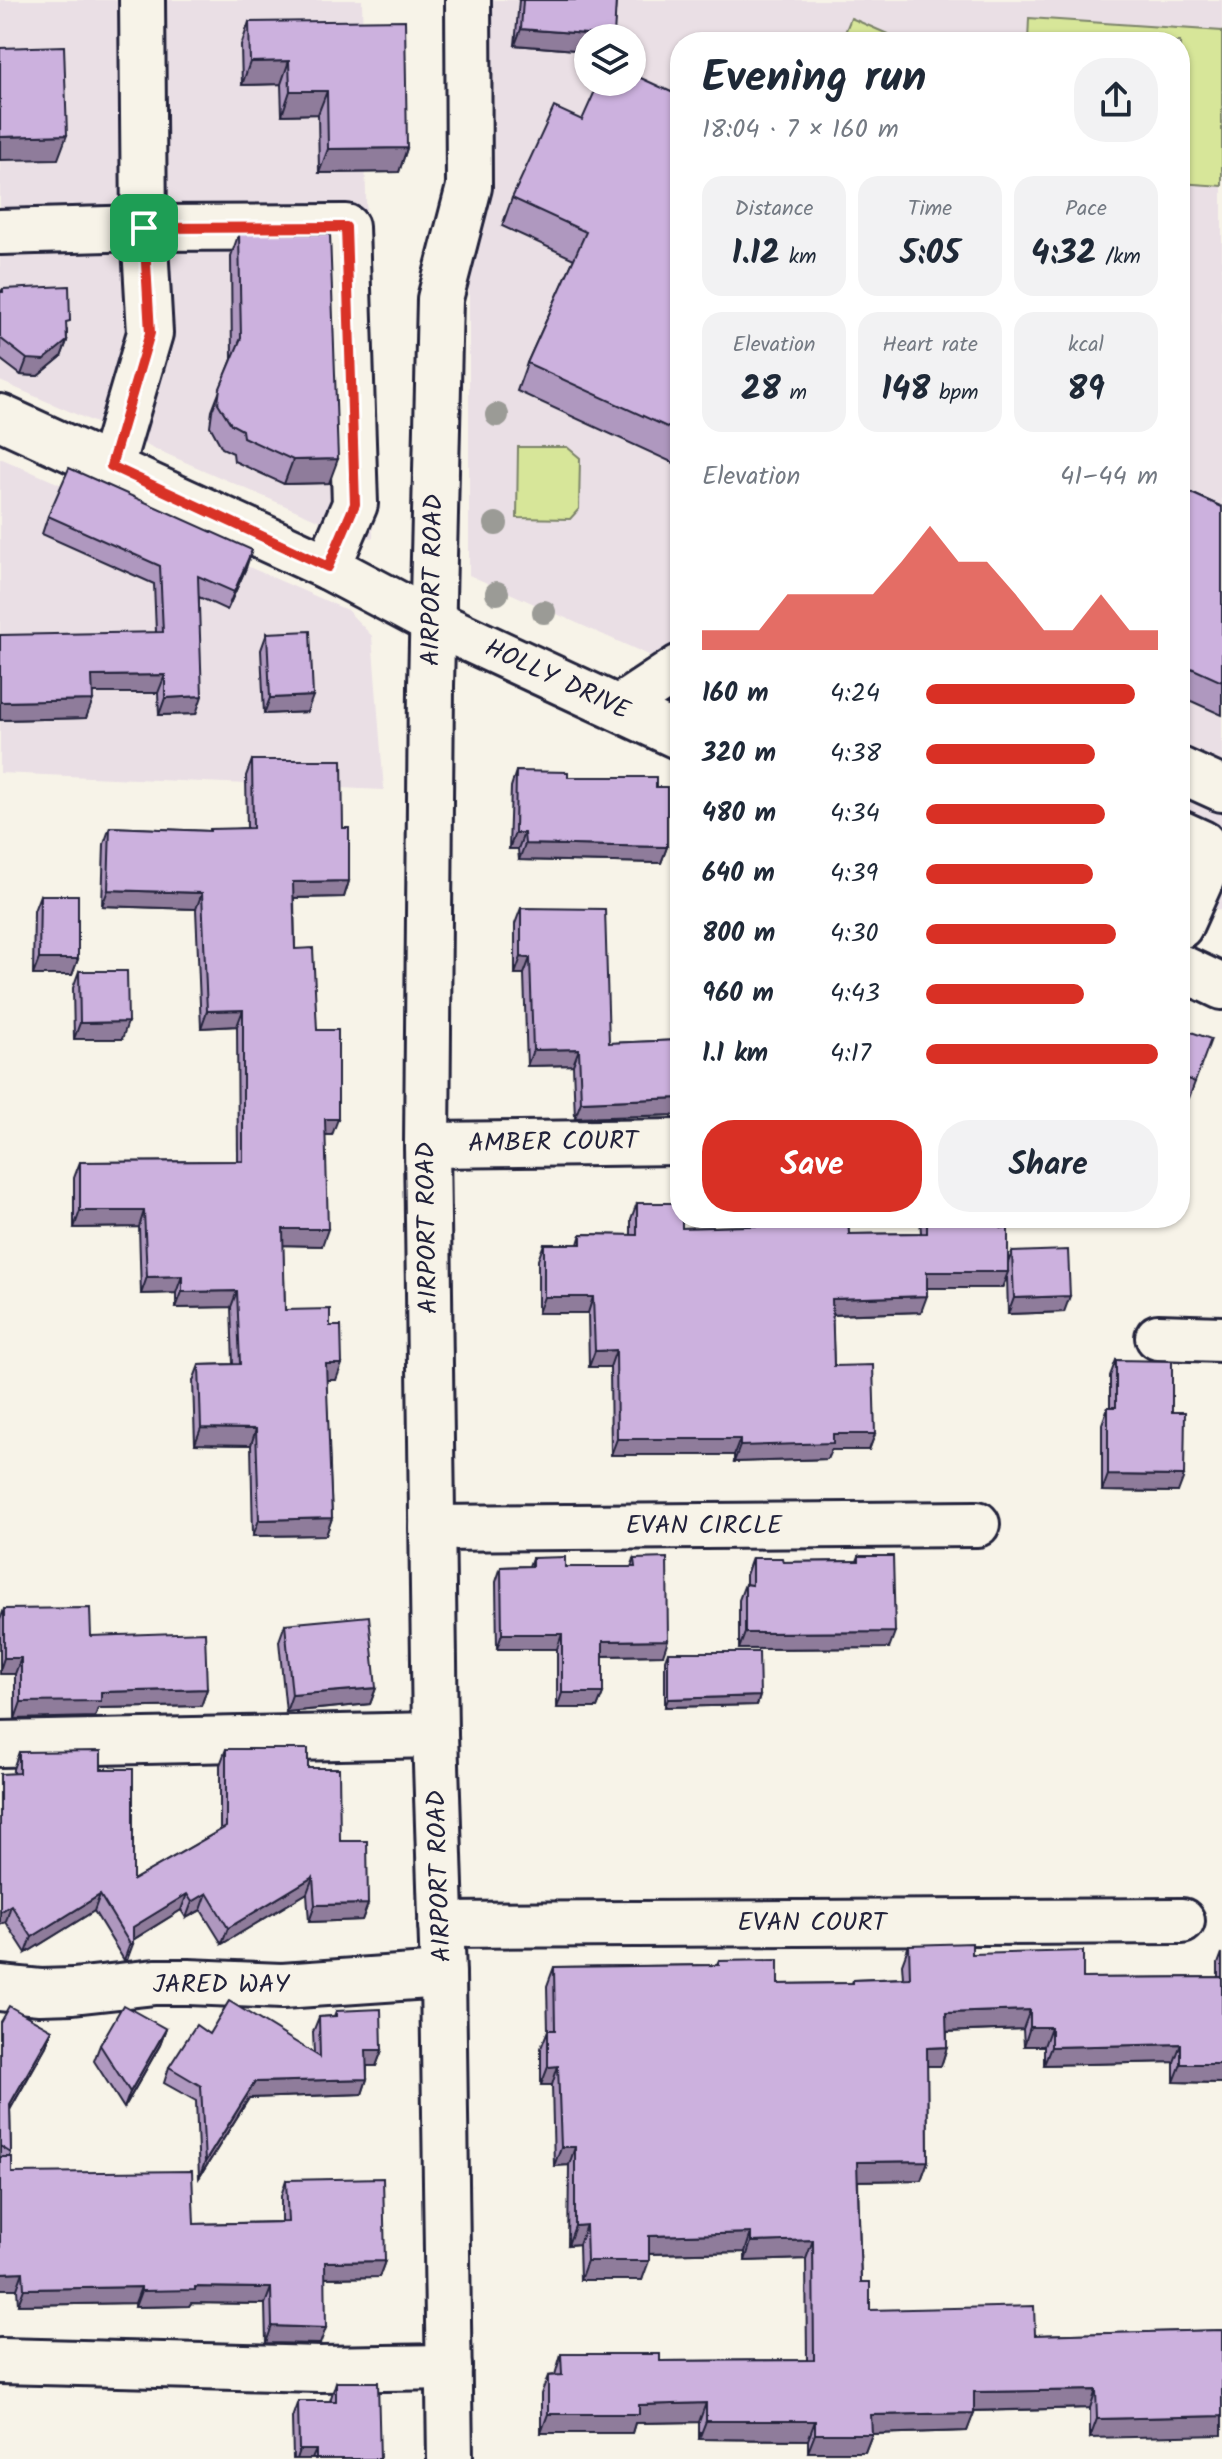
<!DOCTYPE html>
<html lang="en">
<head>
<meta charset="utf-8">
<style>
  :root { --surface:#fff; --page:#f2f2f3; --text:#1f2937; --muted:#747a83; --accent:#d93025 }
  body { margin:0; font-family:Kalam,sans-serif; background:var(--page); color:var(--text); height:100vh; display:flex; flex-direction:column; font-size:30px; white-space:nowrap }
  * { box-sizing:border-box; margin:0 }
  p { font-size:26px; color:var(--muted) }
  .icon { flex:none; width:44px; height:44px; fill:none; stroke:currentColor; stroke-width:2; stroke-linecap:round; stroke-linejoin:round }
  .map { position:relative; flex:1; overflow:hidden }
  .drawer { position:absolute; left:670px; top:32px; width:520px; height:1196px; display:flex; flex-direction:column; background:var(--surface); border-radius:32px; box-shadow:0 2px 6px #0004 }
  .drawer>* { flex:none }
  .fabs { position:absolute; left:574px; top:24px; display:grid; gap:16px }
  .fabs a { display:grid; place-items:center; width:72px; height:72px; border-radius:50%; background:var(--surface); box-shadow:0 2px 6px #0004; font-size:40px }
  .pin { position:absolute; display:grid; place-items:center; width:68px; height:68px; color:#fff; margin:-34px; border-radius:16px; box-shadow:0 4px 12px #0006 }
  .round { display:grid; place-items:center; flex:none; width:84px; height:84px; border-radius:32px; background:var(--page) }
  .summary { display:flex; align-items:center; justify-content:space-between; height:136px; padding:0 32px }
  h1 { font-size:44px; font-weight:600; line-height:60px }
  .stats { display:grid; grid-template-columns:repeat(3,1fr); gap:12px; height:136px; padding:8px 32px }
  .stats div { display:grid; align-content:center; border-radius:20px; background:var(--page); text-align:center }
  .stats b { font-size:34px; font-weight:600 }
  .stats small { font-size:22px; font-weight:400 }
  .stats p { font-size:22px }
  .chart { height:224px; padding:16px 32px }
  .chart p { display:flex; justify-content:space-between }
  .chart svg { width:100%; height:144px; margin-top:8px; fill:var(--accent); opacity:.7 }
  .button { display:flex; gap:16px; margin-top:auto; padding:16px 32px }
  .button a { flex:1; height:92px; border-radius:32px; background:var(--accent); color:#fff; font-size:32px; font-weight:600; line-height:92px; text-align:center }
  .button a+a { background:var(--page); color:var(--text) }
  ul { padding:0 32px; list-style:none; font-size:26px }
  li { display:grid; grid-template-columns:128px 96px 1fr; align-items:center; height:60px }
  li i { height:20px; border-radius:10px; background:var(--accent) }
  .map>svg:first-child { display:block }
</style>
</head>
<body>
<div class="map">
<svg width="1222" height="2459" viewBox="0 0 1222 2459">
  <rect width="100%" height="100%" fill="#f7f3e8"/>
  <filter id="ink" filterUnits="userSpaceOnUse"><feTurbulence type="fractalNoise" baseFrequency=".0125" numOctaves="2"/><feDisplacementMap in="SourceGraphic" scale="16" xChannelSelector="R" yChannelSelector="G"/><feConvolveMatrix kernelMatrix="1 2 1 2 8 2 1 2 1" color-interpolation-filters="sRGB"/></filter>
  <g filter="url(#ink)">
    <g fill="#eadfe5" fill-rule="evenodd">
      <polygon points="0,0 362,0 373,538 343,531 0,381"/>
      <path d="M 474,0 L 1222,0 L 1222,911 L 1180,892 L 1180,42 L 680,42 L 680,669 L 469,575 L 469,187 ZM 588,38 L 632,38 L 632,82 L 588,82 Z"/>
      <polygon points="0,458 347,610 372,636 384,790 0,773"/>
    </g>
    <g fill="#d7e699" stroke="#7c846a" stroke-width="2">
      <polygon points="851,18 906,42 841,42"/>
      <polygon points="1029,18 1222,31 1222,186 1180,183 1180,42 1028,42"/>
      <polygon points="518,447 567,447 580,458 579,509 570,519 517,518"/>
    </g>
    <g fill="none" stroke-linecap="round" stroke-linejoin="round">
      <g stroke="#22223b" stroke-width="50">
        <g id="minor">
          <polyline points="0,232 144,228 346,227 355,504 328,567"/>
          <polyline points="0,417 328,567 432,622 680,737"/>
          <polyline points="111,466 150,333 144,228 142,0"/>
          <polyline points="618,708 680,667"/>
          <polyline points="1180,770 1222,789"/>
          <polyline points="1180,833 1202,843 1206,868 1180,926"/>
          <polyline points="1180,967 1222,987"/>
          <polyline points="427,1145 680,1142"/>
          <polyline points="1158,1337 1222,1339"/>
          <polyline points="432,1528 977,1524"/>
          <polyline points="0,1744 435,1735"/>
          <polyline points="441,1925 1182,1921"/>
          <polyline points="0,1988 40,1992 73,1991 155,1982 188,1982 282,1986 443,1975"/>
          <polyline points="0,2361 320,2369 449,2367"/>
          <polyline points="450,2459 443,1975 435,1735 427,1145 431,686 440,299 469,187 468,0"/>
        </g>
      </g>
      <use href="#minor" stroke="#f7f3e8" stroke-width="44"/>
    </g>
    <g fill="#9b9b96">
      <circle cx="497" cy="415" r="12"/>
      <circle cx="496" cy="524" r="12"/>
      <circle cx="497" cy="593" r="12"/>
      <circle cx="544" cy="612" r="12"/>
    </g>
    <g fill="#af98bf" stroke="#22223b" stroke-width="2">
      <polygon points="519,0 616,0 613,38 588,38 588,51 515,45"/>
      <polygon points="249,22 407,148 399,172 319,173 318,114 282,115 281,84 242,85 241,46"/>
      <polygon points="680,96 680,466 517,391 527,363 574,259 502,226 512,198 582,120"/>
      <polygon points="239,233 329,483 284,484 234,461 233,453 222,448 210,426 212,411 232,359 231,256"/>
      <polygon points="3,289 67,330 67,341 61,357 38,376 21,375 0,359 0,292"/>
      <polygon points="1180,488 1222,507 1222,715 1180,696"/>
      <polygon points="48,516 246,568 227,610 199,597 196,714 159,715 158,693 93,693 86,718 0,720 156,632 154,584 42,534"/>
      <polygon points="267,633 307,712 264,714 261,650"/>
      <polygon points="252,760 343,828 349,881 344,897 294,898 295,949 317,1030 332,1135 325,1135 322,1246 283,1245 285,1310 330,1326 336,1380 326,1380 332,1518 326,1535 253,1536 251,1445 195,1444 193,1381 199,1365 233,1364 231,1307 176,1308 176,1293 141,1294 139,1227 74,1228 74,1178 80,1162 238,1161 237,1026 201,1028 196,909 102,906 104,844 110,827 210,831 247,828 246,776"/>
      <polygon points="516,771 656,787 667,847 661,863 519,860 518,849 509,849 511,787"/>
      <polygon points="40,895 78,959 72,975 33,975 34,911"/>
      <polygon points="521,908 609,1043 680,1040 680,1104 676,1115 575,1118 573,1065 527,1066 524,974 515,974 515,924"/>
      <polygon points="79,971 122,1039 74,1039 73,988"/>
      <polygon points="1180,1028 1195,1082 1189,1098 1180,1095"/>
      <polygon points="637,1203 682,1228 778,1225 778,1218 848,1218 849,1234 921,1233 920,1218 1001,1218 1001,1228 1008,1263 1012,1252 1064,1312 1008,1314 1007,1277 1002,1288 927,1288 921,1312 832,1315 834,1366 875,1434 869,1450 831,1450 827,1459 734,1462 734,1455 611,1455 610,1367 589,1367 588,1313 538,1313 538,1260 544,1244 578,1244 581,1234 631,1235 631,1219"/>
      <polygon points="1116,1360 1172,1412 1178,1492 1102,1491 1102,1424 1108,1407 1110,1407 1110,1376"/>
      <polygon points="859,1556 889,1648 739,1649 739,1600 745,1584 746,1584 746,1575 752,1558 783,1562 857,1561"/>
      <polygon points="532,1558 565,1567 631,1567 634,1559 663,1655 603,1656 603,1693 597,1708 557,1708 557,1649 497,1649 496,1582 501,1567 529,1566"/>
      <polygon points="4,1609 91,1636 207,1689 201,1706 98,1708 95,1717 15,1719 15,1674 0,1674 0,1620"/>
      <polygon points="285,1624 376,1688 370,1704 286,1712 279,1641"/>
      <polygon points="668,1652 760,1696 757,1705 665,1707 665,1660"/>
      <polygon points="226,1749 308,1768 368,1904 362,1920 309,1922 307,1893 222,1944 201,1910 186,1918 181,1910 133,1940 127,1960 124,1960 94,1911 26,1953 6,1922 13,1769 19,1752 101,1769 133,1880 220,1830 220,1765"/>
      <polygon points="909,1945 972,1954 1083,1978 1218,1977 1218,1964 1222,1953 1222,2083 1174,2082 1174,2062 1044,2065 1044,2046 1024,2046 1023,2029 947,2032 947,2047 941,2066 927,2066 928,2161 921,2180 858,2181 861,2282 870,2310 1035,2335 1222,2330 1090,2438 1090,2408 974,2411 967,2431 872,2434 865,2452 808,2452 808,2440 699,2439 699,2422 635,2423 632,2433 541,2433 541,2394 548,2376 555,2375 561,2354 660,2361 807,2360 806,2259 745,2261 745,2252 649,2254 642,2280 580,2280 579,2244 568,2245 569,2165 554,2166 552,2085 541,2085 541,2048 548,2030 547,1986 554,1967 717,1965 719,1961 778,1984 852,1983 853,1980 903,1978 902,1964"/>
      <polygon points="336,2011 382,2050 376,2066 367,2066 367,2079 362,2094 249,2098 199,2178 196,2101 164,2083 169,2067 209,2034 314,2054 313,2032 319,2017 334,2016"/>
      <polygon points="0,2022 52,2030 46,2046 10,2110 11,2153 10,2157 12,2173 194,2224 281,2222 281,2196 286,2180 385,2261 379,2277 325,2278 320,2344 266,2343 265,2304 191,2303 189,2306 135,2307 135,2303 18,2305 17,2289 0,2289"/>
      <polygon points="166,2029 160,2045 124,2108 94,2061 100,2045"/>
      <polygon points="336,2382 380,2459 293,2459 292,2418 298,2401 330,2401"/>
    </g>
    <g fill="#8f7c9b" stroke="#22223b" stroke-width="2">
      <polygon points="521,29 614,36 613,38 588,38 588,51 515,45"/>
      <polygon points="289,61 281,84 242,85 250,62"/>
      <polygon points="290,91 327,91 318,114 282,115"/>
      <polygon points="67,135 58,159 0,160 0,137"/>
      <polygon points="407,148 399,172 319,173 328,149"/>
      <polygon points="67,341 61,357 38,376 21,375 27,359"/>
      <polygon points="338,459 329,483 284,484 293,460"/>
      <polygon points="252,550 246,568 227,610 234,592"/>
      <polygon points="165,675 158,693 86,693 92,676"/>
      <polygon points="202,696 196,714 159,715 165,698"/>
      <polygon points="313,696 307,712 264,714 270,698"/>
      <polygon points="93,700 86,718 0,720 0,702"/>
      <polygon points="515,833 524,833 518,849 509,849"/>
      <polygon points="525,844 667,847 661,863 519,860"/>
      <polygon points="349,881 344,897 287,898 293,882"/>
      <polygon points="108,890 202,893 196,909 102,906"/>
      <polygon points="521,957 530,958 524,974 515,974"/>
      <polygon points="39,959 78,959 72,975 33,975"/>
      <polygon points="243,1010 237,1026 201,1028 207,1011"/>
      <polygon points="128,1022 122,1039 74,1039 80,1023"/>
      <polygon points="579,1049 573,1065 527,1066 533,1050"/>
      <polygon points="680,1098 680,1104 676,1115 575,1118 581,1102"/>
      <polygon points="325,1119 338,1119 332,1135 319,1135"/>
      <polygon points="80,1211 144,1211 139,1227 74,1228"/>
      <polygon points="283,1229 328,1229 322,1246 277,1245"/>
      <polygon points="927,1272 1008,1272 1002,1288 921,1288"/>
      <polygon points="182,1276 176,1293 141,1294 147,1277"/>
      <polygon points="237,1291 231,1307 176,1308 182,1292"/>
      <polygon points="927,1296 921,1312 826,1315 832,1299"/>
      <polygon points="1070,1296 1064,1312 1008,1314 1014,1298"/>
      <polygon points="544,1297 593,1297 588,1313 538,1313"/>
      <polygon points="616,1350 610,1367 589,1367 595,1351"/>
      <polygon points="326,1364 342,1364 336,1380 320,1380"/>
      <polygon points="201,1428 256,1429 251,1445 195,1444"/>
      <polygon points="833,1434 875,1434 869,1450 831,1450 827,1459 734,1462 740,1446"/>
      <polygon points="617,1439 740,1439 734,1455 611,1455"/>
      <polygon points="1108,1475 1184,1476 1178,1492 1102,1491"/>
      <polygon points="332,1518 326,1535 253,1536 259,1520"/>
      <polygon points="895,1632 889,1648 739,1649 745,1633"/>
      <polygon points="502,1634 562,1634 557,1649 497,1649"/>
      <polygon points="668,1640 663,1655 598,1656 603,1641"/>
      <polygon points="4,1658 21,1658 15,1674 0,1674 0,1670"/>
      <polygon points="376,1688 370,1704 286,1712 292,1695"/>
      <polygon points="207,1689 201,1706 98,1708 95,1717 15,1719 21,1702 101,1692"/>
      <polygon points="562,1693 603,1693 597,1708 557,1708"/>
      <polygon points="760,1696 757,1705 665,1707 668,1699"/>
      <polygon points="313,1877 307,1893 222,1944 228,1928"/>
      <polygon points="207,1893 201,1910 186,1918 192,1902"/>
      <polygon points="187,1894 181,1910 129,1942 133,1927"/>
      <polygon points="100,1895 94,1911 26,1953 32,1937"/>
      <polygon points="368,1904 362,1920 309,1922 315,1905"/>
      <polygon points="11,1905 6,1922 0,1925 0,1912"/>
      <polygon points="130,1944 133,1944 127,1960 124,1960"/>
      <polygon points="1030,2010 1023,2029 939,2032 946,2013"/>
      <polygon points="1030,2027 1051,2027 1044,2046 1024,2046"/>
      <polygon points="166,2029 160,2045 124,2108 130,2092"/>
      <polygon points="52,2030 46,2046 4,2120 10,2104"/>
      <polygon points="1181,2044 1174,2062 1044,2065 1051,2047"/>
      <polygon points="947,2047 941,2066 920,2066 927,2048"/>
      <polygon points="366,2050 382,2050 376,2066 361,2066"/>
      <polygon points="1181,2064 1222,2064 1222,2083 1174,2082"/>
      <polygon points="558,2066 552,2085 541,2085 548,2067"/>
      <polygon points="367,2079 362,2094 249,2098 199,2178 205,2162 255,2082"/>
      <polygon points="561,2147 575,2147 569,2165 554,2166"/>
      <polygon points="928,2161 921,2180 850,2181 857,2162"/>
      <polygon points="586,2225 579,2244 568,2245 575,2226"/>
      <polygon points="751,2233 745,2252 642,2254 649,2236"/>
      <polygon points="813,2240 806,2259 745,2261 751,2242"/>
      <polygon points="385,2261 379,2277 319,2278 325,2262"/>
      <polygon points="587,2261 649,2261 642,2280 580,2280"/>
      <polygon points="23,2272 17,2289 0,2289 0,2273"/>
      <polygon points="141,2287 135,2303 18,2305 24,2289"/>
      <polygon points="195,2287 271,2288 265,2304 191,2303 189,2306 135,2307 141,2291"/>
      <polygon points="272,2326 326,2328 320,2344 266,2343"/>
      <polygon points="1096,2390 1090,2408 967,2411 974,2392"/>
      <polygon points="706,2403 699,2422 635,2423 632,2433 541,2433 548,2414 639,2405"/>
      <polygon points="974,2413 967,2431 870,2434 872,2434 865,2452 808,2452 815,2434 871,2415"/>
      <polygon points="1222,2416 1222,2435 1090,2438 1097,2419"/>
      <polygon points="706,2421 815,2421 808,2440 699,2439"/>
      <polygon points="299,2450 316,2450 312,2459 296,2459"/>
    </g>
    <g fill="#ccb1de" stroke="#22223b" stroke-width="2">
      <polygon points="523,0 616,0 614,36 521,29"/>
      <polygon points="405,20 407,148 328,149 327,91 290,91 289,61 250,62 249,22"/>
      <polygon points="64,46 67,135 0,137 0,48"/>
      <polygon points="632,74 680,96 680,433 527,363 586,232 512,198 554,107 582,120 599,82 632,82"/>
      <polygon points="239,233 330,234 338,459 293,460 243,437 242,430 231,424 218,403 220,388 241,338"/>
      <polygon points="69,286 70,321 66,322 67,341 44,360 27,359 0,338 0,292 3,292 3,289"/>
      <polygon points="69,468 252,550 234,592 198,576 202,696 165,698 165,675 92,676 93,700 0,702 0,635 163,632 160,566 48,516"/>
      <polygon points="1180,488 1222,507 1222,682 1180,663"/>
      <polygon points="310,631 313,696 270,698 267,633"/>
      <polygon points="252,760 342,760 343,828 349,828 349,881 293,882 295,949 313,948 317,1030 338,1030 338,1119 325,1119 328,1229 283,1229 285,1310 330,1309 330,1326 341,1326 342,1364 326,1364 332,1518 259,1520 256,1429 201,1428 199,1365 240,1364 237,1291 182,1292 182,1276 147,1277 144,1211 80,1211 80,1162 243,1161 243,1010 207,1011 202,893 108,890 110,827 210,831 210,829 253,828"/>
      <polygon points="516,771 568,772 568,777 656,777 656,787 667,787 667,847 525,844 524,833 515,833"/>
      <polygon points="40,895 78,895 78,959 39,959"/>
      <polygon points="521,908 605,909 609,1043 680,1040 680,1098 581,1102 579,1049 533,1050 530,958 521,957"/>
      <polygon points="79,971 127,971 128,1022 80,1023"/>
      <polygon points="1180,1028 1211,1039 1195,1082 1182,1077 1180,1083"/>
      <polygon points="637,1203 680,1203 680,1218 682,1218 682,1228 784,1225 784,1218 848,1218 849,1234 927,1233 927,1218 1001,1218 1001,1228 1008,1227 1008,1272 927,1272 927,1296 832,1299 834,1366 873,1365 875,1434 833,1434 833,1443 740,1446 740,1439 617,1439 616,1350 595,1351 593,1297 544,1297 544,1244 581,1244 581,1234 637,1235"/>
      <polygon points="1068,1250 1070,1296 1014,1298 1012,1252"/>
      <polygon points="1116,1360 1172,1361 1172,1412 1185,1412 1184,1476 1108,1475 1108,1407 1116,1407"/>
      <polygon points="859,1556 893,1556 895,1632 745,1633 745,1584 752,1585 752,1558 782,1558 783,1562 859,1561"/>
      <polygon points="565,1557 565,1567 635,1567 634,1559 667,1558 668,1640 603,1641 603,1693 562,1693 562,1634 502,1634 501,1567 532,1566 532,1558"/>
      <polygon points="90,1608 91,1636 205,1632 207,1689 101,1692 101,1701 21,1702 21,1658 4,1658 4,1609"/>
      <polygon points="369,1616 376,1688 292,1695 285,1624"/>
      <polygon points="668,1652 759,1652 760,1696 668,1699"/>
      <polygon points="226,1749 308,1749 308,1768 339,1768 340,1841 367,1841 368,1904 315,1905 313,1877 228,1928 207,1893 192,1902 187,1894 133,1927 133,1944 130,1944 100,1895 32,1937 11,1905 0,1912 0,1774 19,1773 19,1752 101,1751 101,1769 133,1769 133,1880 226,1827"/>
      <polygon points="972,1943 972,1954 1083,1951 1083,1978 1222,1977 1222,2064 1181,2064 1181,2044 1051,2047 1051,2027 1030,2027 1030,2010 946,2013 947,2047 927,2048 928,2161 857,2162 861,2282 870,2282 870,2310 1034,2306 1035,2335 1222,2330 1222,2416 1097,2419 1096,2390 974,2392 974,2413 871,2415 872,2434 815,2434 815,2421 706,2421 706,2403 639,2405 639,2414 548,2414 548,2376 562,2375 561,2354 660,2354 660,2361 814,2360 813,2240 751,2242 751,2233 649,2236 649,2261 587,2261 586,2225 575,2226 575,2147 561,2147 558,2066 548,2067 548,2030 555,2030 554,1967 719,1965 719,1961 778,1960 778,1984 853,1983 853,1980 910,1978 909,1945"/>
      <polygon points="229,2001 320,2057 319,2017 336,2016 336,2011 381,2009 382,2050 366,2050 367,2079 255,2082 205,2162 201,2086 169,2067 196,2025 209,2034"/>
      <polygon points="123,2005 166,2029 130,2092 100,2045"/>
      <polygon points="9,2006 52,2030 10,2104 11,2153 0,2146 0,2022"/>
      <polygon points="0,2157 12,2157 12,2173 192,2171 194,2224 288,2222 286,2180 383,2178 385,2261 325,2262 326,2328 272,2326 271,2288 195,2287 195,2290 141,2291 141,2287 24,2289 23,2272 0,2273"/>
      <polygon points="336,2382 378,2382 380,2459 316,2459 316,2450 299,2450 298,2401 336,2401"/>
    </g>
  </g>
  <g fill="none" stroke-linecap="round" stroke-linejoin="round" filter="url(#ink)">
    <g stroke="#fff" stroke-width="16">
      <polygon id="route" points="346,227 355,504 328,567 111,466 150,333 144,228"/>
    </g>
    <use href="#route" stroke="#d93025" stroke-width="10"/>
  </g>
  <g text-anchor="middle" dominant-baseline="central" stroke-width="7" stroke-linejoin="round" paint-order="stroke">
    <g font-size="26" fill="#22223b" stroke="#f7f3e8">
      <text transform="translate(433 580) rotate(-89)">AIRPORT ROAD</text>
      <text transform="translate(557 680) rotate(25)">HOLLY DRIVE</text>
      <text transform="translate(553 1143) rotate(-1)">AMBER COURT</text>
      <text transform="translate(428 1228) rotate(-91)">AIRPORT ROAD</text>
      <text x="704" y="1526">EVAN CIRCLE</text>
      <text transform="translate(440 1876) rotate(-92)">AIRPORT ROAD</text>
      <text x="812" y="1923">EVAN COURT</text>
      <text x="221" y="1985">JARED WAY</text>
    </g>
  </g>
</svg>
<div class="fabs">
<a><svg class="icon" aria-label="layers" viewBox="0 0 24 24"><path d="M12 4l9 5-9 5-9-5zM3 14l9 5 9-5"/></svg></a>
</div>
<div class="pin" style="left:144px;top:228px;background:#1e9e55"><svg class="icon" aria-label="arrive" viewBox="0 0 24 24"><path d="M6 21V4h12l-3 4 3 4H6"/></svg></div>
<section class="drawer">
<div class="summary"><div><h1>Evening run</h1><p>18:04 · 7 × 160 m</p></div><a class="round"><svg class="icon" aria-label="share" viewBox="0 0 24 24"><path d="M12 15V3M7 8l5-5 5 5M5 13v7h14v-7"/></svg></a></div>
<div class="stats">
<div><p>Distance</p><b>1.12<small> km</small></b></div>
<div><p>Time</p><b>5:05</b></div>
<div><p>Pace</p><b>4:32<small> /km</small></b></div>
</div>
<div class="stats">
<div><p>Elevation</p><b>28<small> m</small></b></div>
<div><p>Heart rate</p><b>148<small> bpm</small></b></div>
<div><p>kcal</p><b>89</b></div>
</div>
<div class="chart"><p><span>Elevation</span>41–44 m</p>
<svg viewBox="0 0 160 44" preserveAspectRatio="none"><path d="M0 44V38L10 38L20 38L30 27L40 27L50 27L60 27L70 17L80 6L90 17L100 17L110 27L120 38L130 38L140 27L150 38L160 38V44z"/></svg>
</div>
<ul>
<li><b>160 m</b>4:24<i style="width:90%"></i></li>
<li><b>320 m</b>4:38<i style="width:73%"></i></li>
<li><b>480 m</b>4:34<i style="width:77%"></i></li>
<li><b>640 m</b>4:39<i style="width:72%"></i></li>
<li><b>800 m</b>4:30<i style="width:82%"></i></li>
<li><b>960 m</b>4:43<i style="width:68%"></i></li>
<li><b>1.1 km</b>4:17<i style="width:100%"></i></li>
</ul>
<div class="button"><a>Save</a><a>Share</a></div>
</section>
</div>
</body>
</html>
